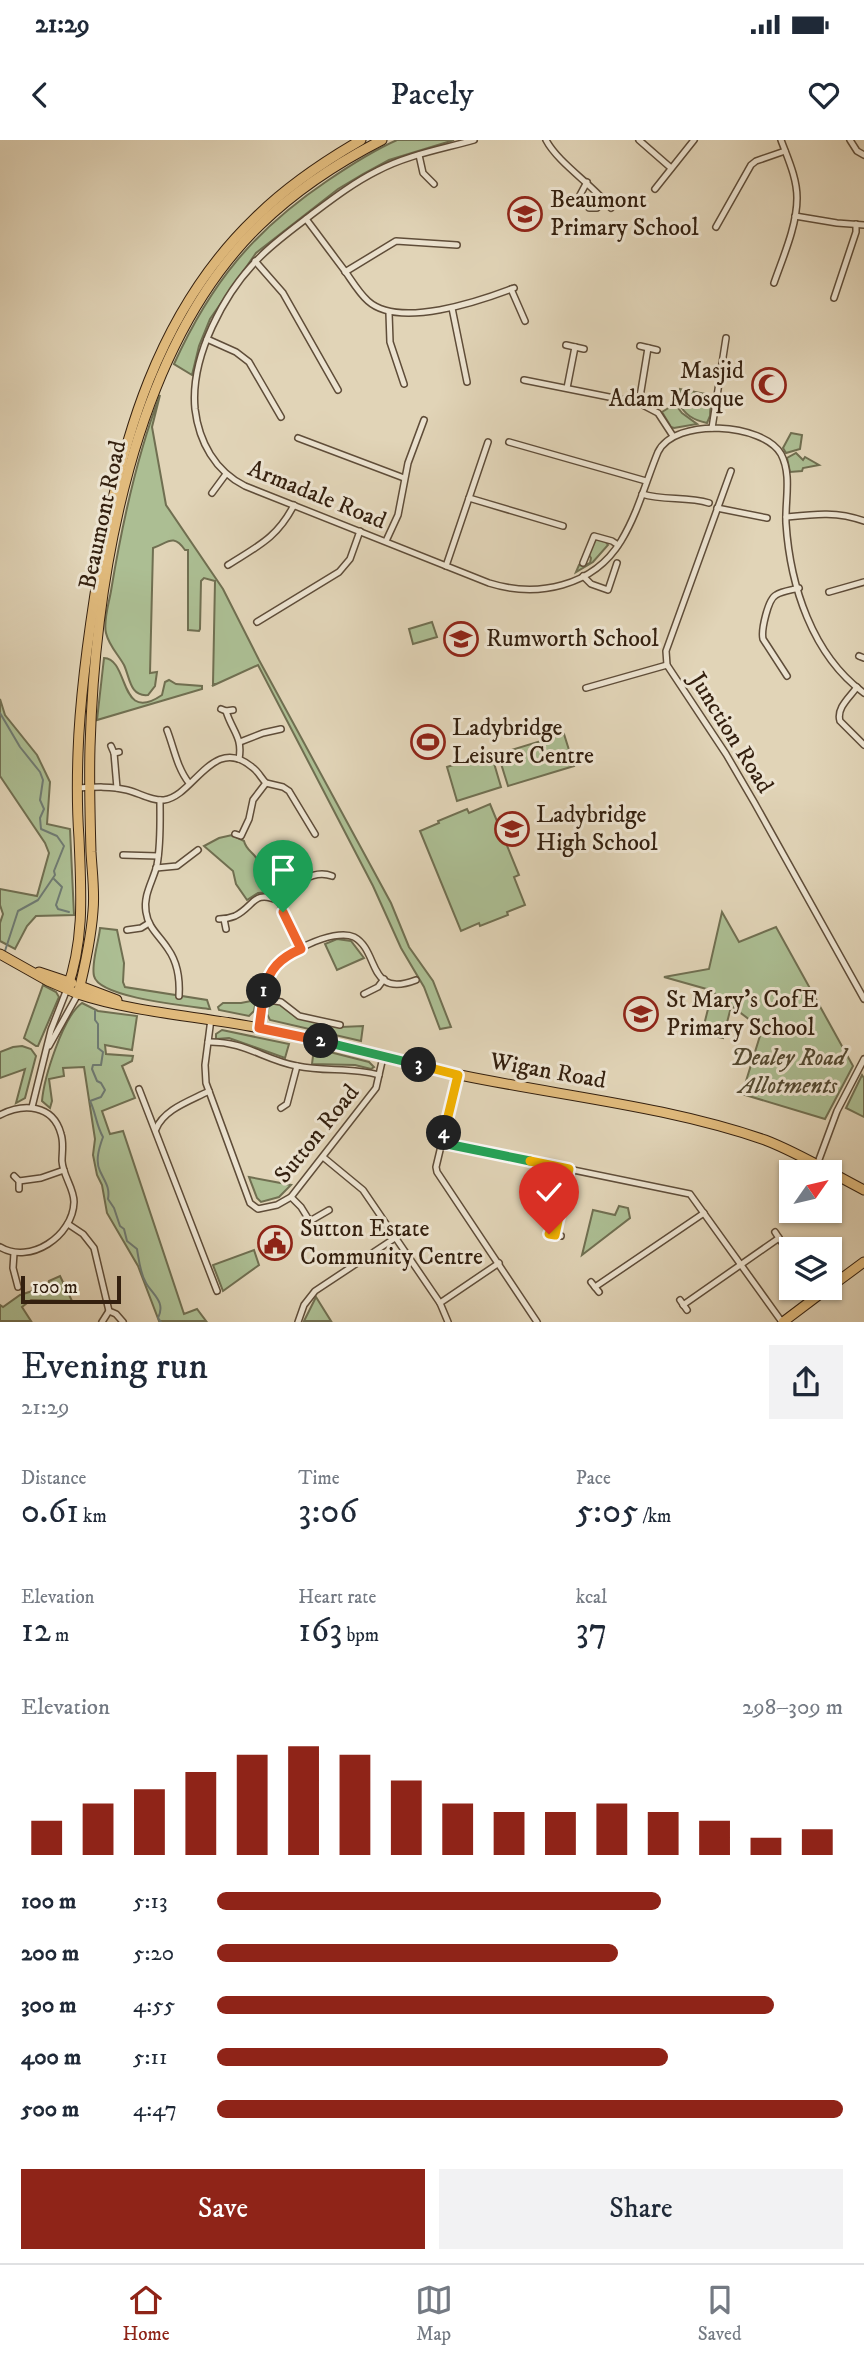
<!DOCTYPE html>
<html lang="en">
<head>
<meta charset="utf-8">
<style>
  :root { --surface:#fff; --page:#f2f2f3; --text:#1f2937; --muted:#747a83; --line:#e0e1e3; --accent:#8f2418 }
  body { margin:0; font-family:"IM FELL DW Pica",serif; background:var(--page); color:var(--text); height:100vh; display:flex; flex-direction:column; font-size:26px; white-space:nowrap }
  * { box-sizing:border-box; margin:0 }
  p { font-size:23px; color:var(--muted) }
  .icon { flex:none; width:38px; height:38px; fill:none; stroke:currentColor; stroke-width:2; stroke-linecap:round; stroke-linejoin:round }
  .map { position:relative; height:1182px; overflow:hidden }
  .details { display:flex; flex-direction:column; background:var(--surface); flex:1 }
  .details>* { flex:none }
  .needle { width:46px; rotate:56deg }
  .tools { position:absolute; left:779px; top:1020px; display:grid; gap:14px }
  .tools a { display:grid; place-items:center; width:63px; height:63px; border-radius:0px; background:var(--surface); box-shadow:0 2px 5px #0004; font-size:35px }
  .scale { position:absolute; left:21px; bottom:18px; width:100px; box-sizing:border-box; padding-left:7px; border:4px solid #34200f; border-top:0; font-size:19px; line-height:24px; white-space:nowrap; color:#34200f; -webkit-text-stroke:5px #ece3d0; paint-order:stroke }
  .pin { position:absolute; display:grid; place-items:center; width:60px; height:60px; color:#fff; margin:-72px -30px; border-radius:50% 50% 50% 0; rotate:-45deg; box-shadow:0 0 7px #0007 }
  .pin .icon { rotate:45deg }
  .km { position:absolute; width:35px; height:35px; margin:-18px; border-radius:50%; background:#222; color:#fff; font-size:19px; line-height:35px; text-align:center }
  .round { display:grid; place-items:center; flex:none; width:74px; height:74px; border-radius:0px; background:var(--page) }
  .head { display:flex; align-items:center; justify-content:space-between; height:119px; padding:0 21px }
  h1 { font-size:38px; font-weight:600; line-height:52px }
  .stats { display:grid; grid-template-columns:repeat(3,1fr); gap:10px; height:119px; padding:7px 21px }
  .stats div { display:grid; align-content:center }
  .stats b { font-size:35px; font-weight:600 }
  .stats small { font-size:19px; font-weight:400 }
  .stats p { font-size:19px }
  .chart { height:196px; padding:14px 21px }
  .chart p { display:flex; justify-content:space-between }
  .chart svg { width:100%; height:126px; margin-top:7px; stroke:var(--accent); stroke-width:6 }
  .button { display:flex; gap:14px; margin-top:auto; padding:14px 21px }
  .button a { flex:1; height:80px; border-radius:0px; background:var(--accent); color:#fff; font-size:28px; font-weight:600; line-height:80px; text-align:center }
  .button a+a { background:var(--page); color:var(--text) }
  ul { padding:0 21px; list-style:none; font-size:23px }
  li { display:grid; grid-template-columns:112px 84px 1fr; align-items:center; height:52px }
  li i { height:18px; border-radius:9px; background:var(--accent) }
  .status { display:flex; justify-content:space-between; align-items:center; height:49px; padding:0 35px; background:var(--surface); direction:ltr }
  .status svg { height:19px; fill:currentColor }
  header { display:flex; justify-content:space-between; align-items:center; height:91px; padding:0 21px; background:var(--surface); font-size:32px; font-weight:600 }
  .tab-bar { display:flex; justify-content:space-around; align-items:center; height:98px; border-top:2px solid var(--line); background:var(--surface); font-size:19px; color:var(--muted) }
  .tab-bar a { display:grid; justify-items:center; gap:4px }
  .tab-bar .selected { color:var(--accent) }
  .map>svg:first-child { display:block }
</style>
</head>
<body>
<div class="status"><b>21:29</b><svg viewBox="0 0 49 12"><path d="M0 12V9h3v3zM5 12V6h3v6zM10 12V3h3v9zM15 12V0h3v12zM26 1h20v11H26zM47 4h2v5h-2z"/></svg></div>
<header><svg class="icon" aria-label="back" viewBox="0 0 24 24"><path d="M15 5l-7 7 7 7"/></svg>Pacely<svg class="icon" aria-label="heart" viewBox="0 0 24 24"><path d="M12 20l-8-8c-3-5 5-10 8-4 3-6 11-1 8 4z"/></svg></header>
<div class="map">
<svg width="864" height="1182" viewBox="0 0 864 1182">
  <rect width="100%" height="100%" fill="#e1d4b7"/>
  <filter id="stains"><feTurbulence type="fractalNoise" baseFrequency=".00286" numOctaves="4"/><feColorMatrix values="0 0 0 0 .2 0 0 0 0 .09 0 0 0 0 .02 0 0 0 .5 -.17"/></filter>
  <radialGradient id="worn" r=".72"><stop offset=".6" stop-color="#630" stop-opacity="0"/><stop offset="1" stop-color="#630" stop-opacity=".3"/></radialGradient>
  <g fill="#acbe93" stroke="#706f51" stroke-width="2">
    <path d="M 397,0 L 454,0 L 389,20 L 363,34 L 338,49 L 256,113 L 210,179 L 199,206 L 192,235 L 174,224 C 211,143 253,91 327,41 C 349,26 372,11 397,0 Z"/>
    <path d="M 680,249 L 711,255 L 710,276 L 707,283 C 693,280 685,275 678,262 Z"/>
    <path d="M 160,255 L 152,287 L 166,365 L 223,449 L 259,520 L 391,763 L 409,807 L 433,841 L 451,887 L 440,889 L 424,847 L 401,808 L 373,746 L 258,525 L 212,546 L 215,544 L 213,544 L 215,441 L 204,438 L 201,441 L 200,489 L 199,491 L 188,490 L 188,410 L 185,410 C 173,393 168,403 153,408 L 150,533 L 157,532 L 155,546 L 148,555 C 130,557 130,538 124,525 C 118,514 109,506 106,493 C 103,481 109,463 111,451 C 122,384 136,318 160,255 Z"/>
    <polygon points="675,264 682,273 697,284 674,288 671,287 662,272"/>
    <polygon points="791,293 802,295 800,309 786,313 783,308"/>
    <polygon points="796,313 803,320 805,317 819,325 803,328 802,331 790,332 787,318"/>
    <polygon points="598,399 605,401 608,405 593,422 576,432 579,425 583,426 590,423 591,418 589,415 593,401"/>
    <polygon points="432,482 437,497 413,504 409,489"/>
    <path d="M 104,518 C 130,519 118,585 162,555 L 165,542 L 169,540 L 176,544 L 202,546 L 202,549 L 97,580 Z"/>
    <polygon points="0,559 5,575 37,615 50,642 47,684 70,689 74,775 36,776 27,786 15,809 0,801 0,783 3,774 0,765 0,749 37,756 49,713 45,703 0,636"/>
    <polygon points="564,594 574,626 508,646 498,614"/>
    <polygon points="491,613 501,647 457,661 447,627"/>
    <polygon points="490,664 519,735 514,737 525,765 507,772 508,775 480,786 479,783 461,791 420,691 439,683 438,681 467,669 469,673"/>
    <path d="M 232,695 L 244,701 C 246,710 253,712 257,719 C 261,726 269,744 270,752 L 258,753 L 247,760 L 236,744 L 233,731 L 204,706 L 219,698 Z"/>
    <polygon points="722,772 739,802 776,787 853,926 825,979 742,954 763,886 754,883 710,850 664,837 709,829"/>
    <path d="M 100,788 L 117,790 L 124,823 L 123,842 L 125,847 L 207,860 L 210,869 C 189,866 99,858 94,836 C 91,823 99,801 100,788 Z"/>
    <polygon points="337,799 351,801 364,818 337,830 325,804"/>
    <polygon points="43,845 56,852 59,857 38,906 36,906 24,898"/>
    <polygon points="256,860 254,871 249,876 219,870 218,867 223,863 241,863"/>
    <polygon points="710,861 731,867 723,898 702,893"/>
    <path d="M 82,863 L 98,871 L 137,876 L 132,910 L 105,905 L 106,914 L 133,916 L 132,921 L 122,926 L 135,958 L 102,971 L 110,994 L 123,991 L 184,1174 L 197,1169 L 206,1181 L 159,1181 L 138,1126 L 107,1073 L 102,1045 L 97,1035 L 93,1015 L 95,999 L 84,927 L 63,928 L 64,936 L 49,939 L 52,961 L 50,968 L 42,961 C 44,938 63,876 82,863 Z"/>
    <polygon points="279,863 295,876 341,887 363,886 361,901 270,880 267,874 269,864"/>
    <polygon points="222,890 289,904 285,918 229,898 216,899 216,894"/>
    <polygon points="22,906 31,909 36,916 25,958 16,963 25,929 0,938 0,912 13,907"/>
    <polygon points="314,908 369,922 374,927 371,929 355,925 312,924"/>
    <polygon points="862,935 864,938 864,977 846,968"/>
    <polygon points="249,1037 291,1045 279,1057 261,1062 257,1058"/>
    <polygon points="619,1066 628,1068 630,1078 582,1115 593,1070 615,1075"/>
    <polygon points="254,1110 259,1125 223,1151 213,1125"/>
    <polygon points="60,1136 72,1161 31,1160 22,1167 31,1181 0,1181 0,1165 3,1167 20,1155 48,1146 49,1141"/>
    <polygon points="316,1157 331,1181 304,1181"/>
  </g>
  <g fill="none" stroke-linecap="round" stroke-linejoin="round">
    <g stroke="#6f7b73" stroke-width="2">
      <polyline points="0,573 20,607 40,632 43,640 40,660 44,669 40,678 41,689 57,696 64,706 54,731 55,735 38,760 18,771 4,814"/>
      <polyline points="54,739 62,747 56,765 58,769 69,772"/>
      <path d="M 95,871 L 95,880 L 98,884 L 98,908 L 103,912 L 101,925 L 93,925 L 92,929 L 97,941 L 101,943 L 105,950 L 101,957 L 90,961 C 96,973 96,985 103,997 C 99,1008 95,1021 100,1031 C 105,1042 110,1047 108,1059 L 114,1068 L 120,1086 L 124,1089 L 127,1101 L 137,1109 C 139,1121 140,1133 146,1143 C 153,1155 166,1162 158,1178 L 161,1182"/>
    </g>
    <g stroke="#5f4d39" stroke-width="8">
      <g id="minor">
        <path d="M 474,0 C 442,9 407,15 377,31 C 355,42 335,57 315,72 C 297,86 277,100 261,116 C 224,152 190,217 195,269 C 199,302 215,331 245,346 L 489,443 C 537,458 593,447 621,401 C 638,373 646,341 658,312 C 675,277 763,283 781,314 C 792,335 785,360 786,383 C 790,445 812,515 864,553"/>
        <path d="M 546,0 C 558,23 593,45 611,68"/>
        <polyline points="639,0 671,28"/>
        <polyline points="850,0 857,11 864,15"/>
        <polyline points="419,15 423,33 434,44"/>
        <polyline points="587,42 580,55 589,68 597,68 605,60"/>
        <polyline points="655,49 694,0"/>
        <polyline points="795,76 837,83 864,85"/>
        <path d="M 306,79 C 319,96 332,114 345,131 C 352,141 359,153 368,161 C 399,189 480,161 514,148"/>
        <polyline points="716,87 751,25 756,21 785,11"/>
        <polyline points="255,121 283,153 338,250"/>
        <polyline points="345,132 396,101 457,105"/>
        <path d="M 774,143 C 783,117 797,86 797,58 C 797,38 788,19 781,0"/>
        <polyline points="511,149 525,181"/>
        <polyline points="834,158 856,92 856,84"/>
        <polyline points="452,168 467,242"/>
        <polyline points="389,173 390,202 404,244"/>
        <polyline points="207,199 236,212 249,222 281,277"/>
        <polyline points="566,205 584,209"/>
        <polyline points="640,206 657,210"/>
        <polyline points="524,240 639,263 658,273 673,296"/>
        <polyline points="567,248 575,207"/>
        <polyline points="639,263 648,208"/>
        <polyline points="712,288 726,198"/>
        <polyline points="298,298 404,338"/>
        <polyline points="509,302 646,341"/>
        <polyline points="731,331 666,511 667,525 726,614 754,662 864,859"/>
        <polyline points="212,353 226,334"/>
        <path d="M 642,354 C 664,361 687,356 709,363"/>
        <polyline points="469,358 563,386"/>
        <polyline points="717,368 767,378"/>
        <path d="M 786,377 C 814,374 837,371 864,381"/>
        <polyline points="386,401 398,375 408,323 424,280"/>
        <polyline points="583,423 594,396 612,401 618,405"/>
        <path d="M 228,425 C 258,406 277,398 294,365"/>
        <polyline points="446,426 488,302"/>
        <polyline points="583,436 591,444 608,450 617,423"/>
        <polyline points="829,452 864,442"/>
        <polyline points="257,482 339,432 350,419 360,391"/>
        <polyline points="859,516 864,518"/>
        <path d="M 787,536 L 763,499 C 761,490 768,459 776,455 C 782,451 792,450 799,448"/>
        <path d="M 857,547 C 850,557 836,568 840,581 L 864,605"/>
        <polyline points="586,548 667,525"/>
        <polyline points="221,569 226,571 233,570"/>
        <path d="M 226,571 C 232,591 243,597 239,619"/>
        <path d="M 167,590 C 174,608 177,628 189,643"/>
        <polyline points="240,602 263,593 281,589"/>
        <polyline points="111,606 114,613 119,612"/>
        <polyline points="114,613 117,648"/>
        <path d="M 78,648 C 95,647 111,646 127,650 C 140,653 150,661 164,660 C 194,656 213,594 252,627 C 258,631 261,638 266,643 L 283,647 L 289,651 L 315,694"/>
        <path d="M 160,660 C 160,682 161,703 157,725 C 153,741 143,755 146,772 C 148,788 160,796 168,809 C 178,823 180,839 179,856"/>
        <polyline points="235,694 241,696 249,679 253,660 266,643"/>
        <polyline points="123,715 158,716"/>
        <polyline points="156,728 177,726 198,710"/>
        <path d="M 279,761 C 293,747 311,728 332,736"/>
        <path d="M 219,779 C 224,779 230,778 235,776 C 255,766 253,749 279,761 L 301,809"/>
        <polyline points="224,779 226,789"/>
        <polyline points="127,790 141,788 149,783"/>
        <polyline points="364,854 378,847 384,839"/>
        <polyline points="263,859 281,862 299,876 340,885"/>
        <polyline points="211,879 205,925 206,943 250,1063 258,1069 277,1065 291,1057 376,948 383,917"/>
        <path d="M 259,888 C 261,871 261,849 269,834 C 279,815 334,787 354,797 C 380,811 367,859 416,840"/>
        <path d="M 208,902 C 245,901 264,920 297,926 C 325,932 352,927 379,935"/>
        <polyline points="49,906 78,854"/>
        <polyline points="458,935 436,1027 437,1032 537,1182"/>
        <polyline points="139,949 217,1151"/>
        <polyline points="32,967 51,890 67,849"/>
        <polyline points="281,968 287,964 297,926"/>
        <path d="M 0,975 C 23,963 53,964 61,994 C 64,1003 62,1012 62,1021 C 63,1036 74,1048 74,1062 C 73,1096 30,1125 0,1107"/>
        <path d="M 156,989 C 164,969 190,961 209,951"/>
        <polyline points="442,1003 690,1054 782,1182"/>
        <polyline points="323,1017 363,1050 440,1163 448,1182"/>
        <polyline points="817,1025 837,971 864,919"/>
        <polyline points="14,1036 19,1041 19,1049"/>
        <polyline points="19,1041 41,1038 64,1030"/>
        <polyline points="291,1057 301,1067 314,1088"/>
        <polyline points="310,1081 329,1070"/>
        <polyline points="68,1084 83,1094 94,1108 109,1171 116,1174 123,1182"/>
        <polyline points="775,1092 783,1104"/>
        <polyline points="549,1094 561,1096"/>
        <polyline points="555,1095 569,1029"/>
        <polyline points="14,1113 13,1128 18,1147"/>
        <polyline points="591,1142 599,1152"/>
        <polyline points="595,1147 704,1073"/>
        <polyline points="680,1160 687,1170"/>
        <polyline points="440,1163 499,1123"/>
        <polyline points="683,1165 779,1098"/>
        <polyline points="102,1182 109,1171"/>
        <polyline points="298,1182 304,1165 315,1151 395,1098"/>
      </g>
    </g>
    <g stroke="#34200f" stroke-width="11">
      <g id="primary">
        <polyline points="80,846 117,860"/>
        <path d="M 78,854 C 136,873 199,876 259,888 C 327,901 393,921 460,935 C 561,956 666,966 765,1000 C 799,1013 831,1033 864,1050"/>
        <polyline points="830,1147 864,1122"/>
        <polyline points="783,1182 828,1148"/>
      </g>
    </g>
    <g stroke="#34200f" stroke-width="11">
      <g id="trunk">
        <path d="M 0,814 L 48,841 L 78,854 C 85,826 91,799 93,771 C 95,752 92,731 91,712 C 90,677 89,642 90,607 C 95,436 133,208 260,85 C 295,51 339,22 382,0"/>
        <polyline points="39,832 72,843"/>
        <path d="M 67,849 C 85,799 81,750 79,698 C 77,670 77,641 78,613 C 80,552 89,490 99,429 C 121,301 158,171 255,78 C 286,47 323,22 361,0"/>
      </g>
    </g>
    <use href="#minor" stroke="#ece3d0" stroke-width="5"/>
    <use href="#primary" stroke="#e0ba7c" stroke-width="9"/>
    <use href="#trunk" stroke="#e0ba7c" stroke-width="9"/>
  </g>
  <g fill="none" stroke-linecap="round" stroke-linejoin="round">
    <g stroke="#fff" stroke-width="14">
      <path id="split-1" d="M 264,851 C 269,829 280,818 301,809 L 283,772"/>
    </g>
    <g stroke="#fff" stroke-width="14">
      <polyline id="split-2" points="264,851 259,888 321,901"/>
    </g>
    <g stroke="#fff" stroke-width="14">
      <polyline id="split-3" points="321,901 419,925"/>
    </g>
    <g stroke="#fff" stroke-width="14">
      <polyline id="split-4" points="419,925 458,935 444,993"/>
    </g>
    <g stroke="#fff" stroke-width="14">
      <polyline id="split-5" points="444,993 442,1003 530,1021"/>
    </g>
    <g stroke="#fff" stroke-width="14">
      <polyline id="split-6" points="530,1021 569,1029 555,1095 549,1094"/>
    </g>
    <use href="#split-1" stroke="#f0652b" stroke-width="9"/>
    <use href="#split-2" stroke="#f0652b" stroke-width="9"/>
    <use href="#split-3" stroke="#22a559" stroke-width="9"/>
    <use href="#split-4" stroke="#f5b400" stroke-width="9"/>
    <use href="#split-5" stroke="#22a559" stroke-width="9"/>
    <use href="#split-6" stroke="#f5b400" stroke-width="9"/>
  </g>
  <defs>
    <g id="school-ring" transform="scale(1.75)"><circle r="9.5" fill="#ece3d0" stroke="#8f2418" stroke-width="1.5"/><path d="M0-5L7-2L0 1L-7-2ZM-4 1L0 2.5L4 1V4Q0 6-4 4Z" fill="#8f2418"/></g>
    <g id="mosque-ring" transform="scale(1.75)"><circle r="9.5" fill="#ece3d0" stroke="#8f2418" stroke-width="1.5"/><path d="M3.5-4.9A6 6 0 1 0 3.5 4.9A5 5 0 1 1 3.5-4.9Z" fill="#8f2418"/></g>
    <g id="stadium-ring" transform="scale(1.75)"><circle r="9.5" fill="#ece3d0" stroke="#8f2418" stroke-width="1.5"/><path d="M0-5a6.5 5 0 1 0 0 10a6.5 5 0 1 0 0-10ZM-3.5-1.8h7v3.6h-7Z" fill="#8f2418"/></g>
    <g id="civic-ring" transform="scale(1.75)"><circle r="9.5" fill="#ece3d0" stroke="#8f2418" stroke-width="1.5"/><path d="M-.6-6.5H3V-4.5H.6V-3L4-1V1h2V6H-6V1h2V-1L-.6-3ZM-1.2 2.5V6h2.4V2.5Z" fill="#8f2418"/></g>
  </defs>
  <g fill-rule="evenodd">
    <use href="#school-ring" x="525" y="74"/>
    <use href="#mosque-ring" x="769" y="245"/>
    <use href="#school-ring" x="461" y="499"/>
    <use href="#stadium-ring" x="428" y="602"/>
    <use href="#school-ring" x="512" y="689"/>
    <use href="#school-ring" x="641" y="874"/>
    <use href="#civic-ring" x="275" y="1103"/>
  </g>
  <g text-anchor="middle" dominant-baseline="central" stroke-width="6" stroke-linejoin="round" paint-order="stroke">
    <g font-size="24" fill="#34200f" stroke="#ece3d0" text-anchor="start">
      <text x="550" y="60">Beaumont<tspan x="550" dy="28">Primary School</tspan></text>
      <text x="744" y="231" text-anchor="end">Masjid<tspan x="744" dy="28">Adam Mosque</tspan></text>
      <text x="486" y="499">Rumworth School</text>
      <text x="452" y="588">Ladybridge<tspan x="452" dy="28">Leisure Centre</tspan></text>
      <text x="536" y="675">Ladybridge<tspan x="536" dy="28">High School</tspan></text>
      <text x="666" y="860">St Mary's CofE<tspan x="666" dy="28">Primary School</tspan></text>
      <text x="300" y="1089">Sutton Estate<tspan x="300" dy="28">Community Centre</tspan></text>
    </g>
    <g font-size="24" fill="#34200f" stroke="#ece3d0">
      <text transform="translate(317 355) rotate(22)">Armadale Road</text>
      <text transform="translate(103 375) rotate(-78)">Beaumont Road</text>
      <text transform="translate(731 593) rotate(58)">Junction Road</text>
      <text transform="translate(548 931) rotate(10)">Wigan Road</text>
      <text transform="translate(317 994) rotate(-51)">Sutton Road</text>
    </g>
    <g font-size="24" font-style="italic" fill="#524830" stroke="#ece3d0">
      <text x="788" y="918">Dealey Road<tspan x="788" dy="28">Allotments</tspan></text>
    </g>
  </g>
  <rect width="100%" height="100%" filter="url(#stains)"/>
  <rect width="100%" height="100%" fill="url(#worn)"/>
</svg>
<div class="tools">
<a><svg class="needle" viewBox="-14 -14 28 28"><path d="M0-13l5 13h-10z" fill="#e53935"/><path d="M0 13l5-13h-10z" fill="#747a83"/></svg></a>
<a><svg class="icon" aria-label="layers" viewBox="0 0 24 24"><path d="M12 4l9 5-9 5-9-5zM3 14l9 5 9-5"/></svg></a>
</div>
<div class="scale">100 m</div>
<div class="pin" style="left:283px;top:772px;background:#1e9e55"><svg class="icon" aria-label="arrive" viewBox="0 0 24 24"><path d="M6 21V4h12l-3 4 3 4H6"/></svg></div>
<div class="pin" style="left:549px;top:1094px;background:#d93025"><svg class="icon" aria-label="check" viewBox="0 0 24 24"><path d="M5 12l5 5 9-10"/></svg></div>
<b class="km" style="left:264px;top:851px">1</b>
<b class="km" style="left:321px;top:901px">2</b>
<b class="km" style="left:419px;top:925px">3</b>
<b class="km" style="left:444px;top:993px">4</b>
</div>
<section class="details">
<div class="head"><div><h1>Evening run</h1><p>21:29</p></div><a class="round"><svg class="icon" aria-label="share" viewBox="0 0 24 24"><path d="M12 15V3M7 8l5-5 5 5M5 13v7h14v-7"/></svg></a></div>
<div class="stats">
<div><p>Distance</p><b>0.61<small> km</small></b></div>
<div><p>Time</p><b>3:06</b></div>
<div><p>Pace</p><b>5:05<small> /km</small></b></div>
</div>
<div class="stats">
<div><p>Elevation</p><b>12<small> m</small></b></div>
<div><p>Heart rate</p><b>163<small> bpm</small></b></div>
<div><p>kcal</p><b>37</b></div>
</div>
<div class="chart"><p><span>Elevation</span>298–309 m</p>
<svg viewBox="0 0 160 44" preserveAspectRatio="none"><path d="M5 44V32M15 44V26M25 44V21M35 44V15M45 44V9M55 44V6M65 44V9M75 44V18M85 44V26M95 44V29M105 44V29M115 44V26M125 44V29M135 44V32M145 44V38M155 44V35"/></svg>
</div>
<ul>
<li><b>100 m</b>5:13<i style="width:71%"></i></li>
<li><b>200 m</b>5:20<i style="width:64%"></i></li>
<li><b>300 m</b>4:55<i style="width:89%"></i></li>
<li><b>400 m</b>5:11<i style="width:72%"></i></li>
<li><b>500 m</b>4:47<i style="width:100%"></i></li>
</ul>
<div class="button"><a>Save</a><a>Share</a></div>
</section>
<nav class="tab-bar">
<a class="selected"><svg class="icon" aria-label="home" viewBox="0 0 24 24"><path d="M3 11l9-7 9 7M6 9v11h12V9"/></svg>Home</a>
<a><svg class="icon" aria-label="map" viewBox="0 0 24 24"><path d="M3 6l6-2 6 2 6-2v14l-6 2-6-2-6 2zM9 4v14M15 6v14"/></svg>Map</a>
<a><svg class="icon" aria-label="saved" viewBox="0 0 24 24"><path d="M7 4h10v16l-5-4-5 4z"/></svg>Saved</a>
</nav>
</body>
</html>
